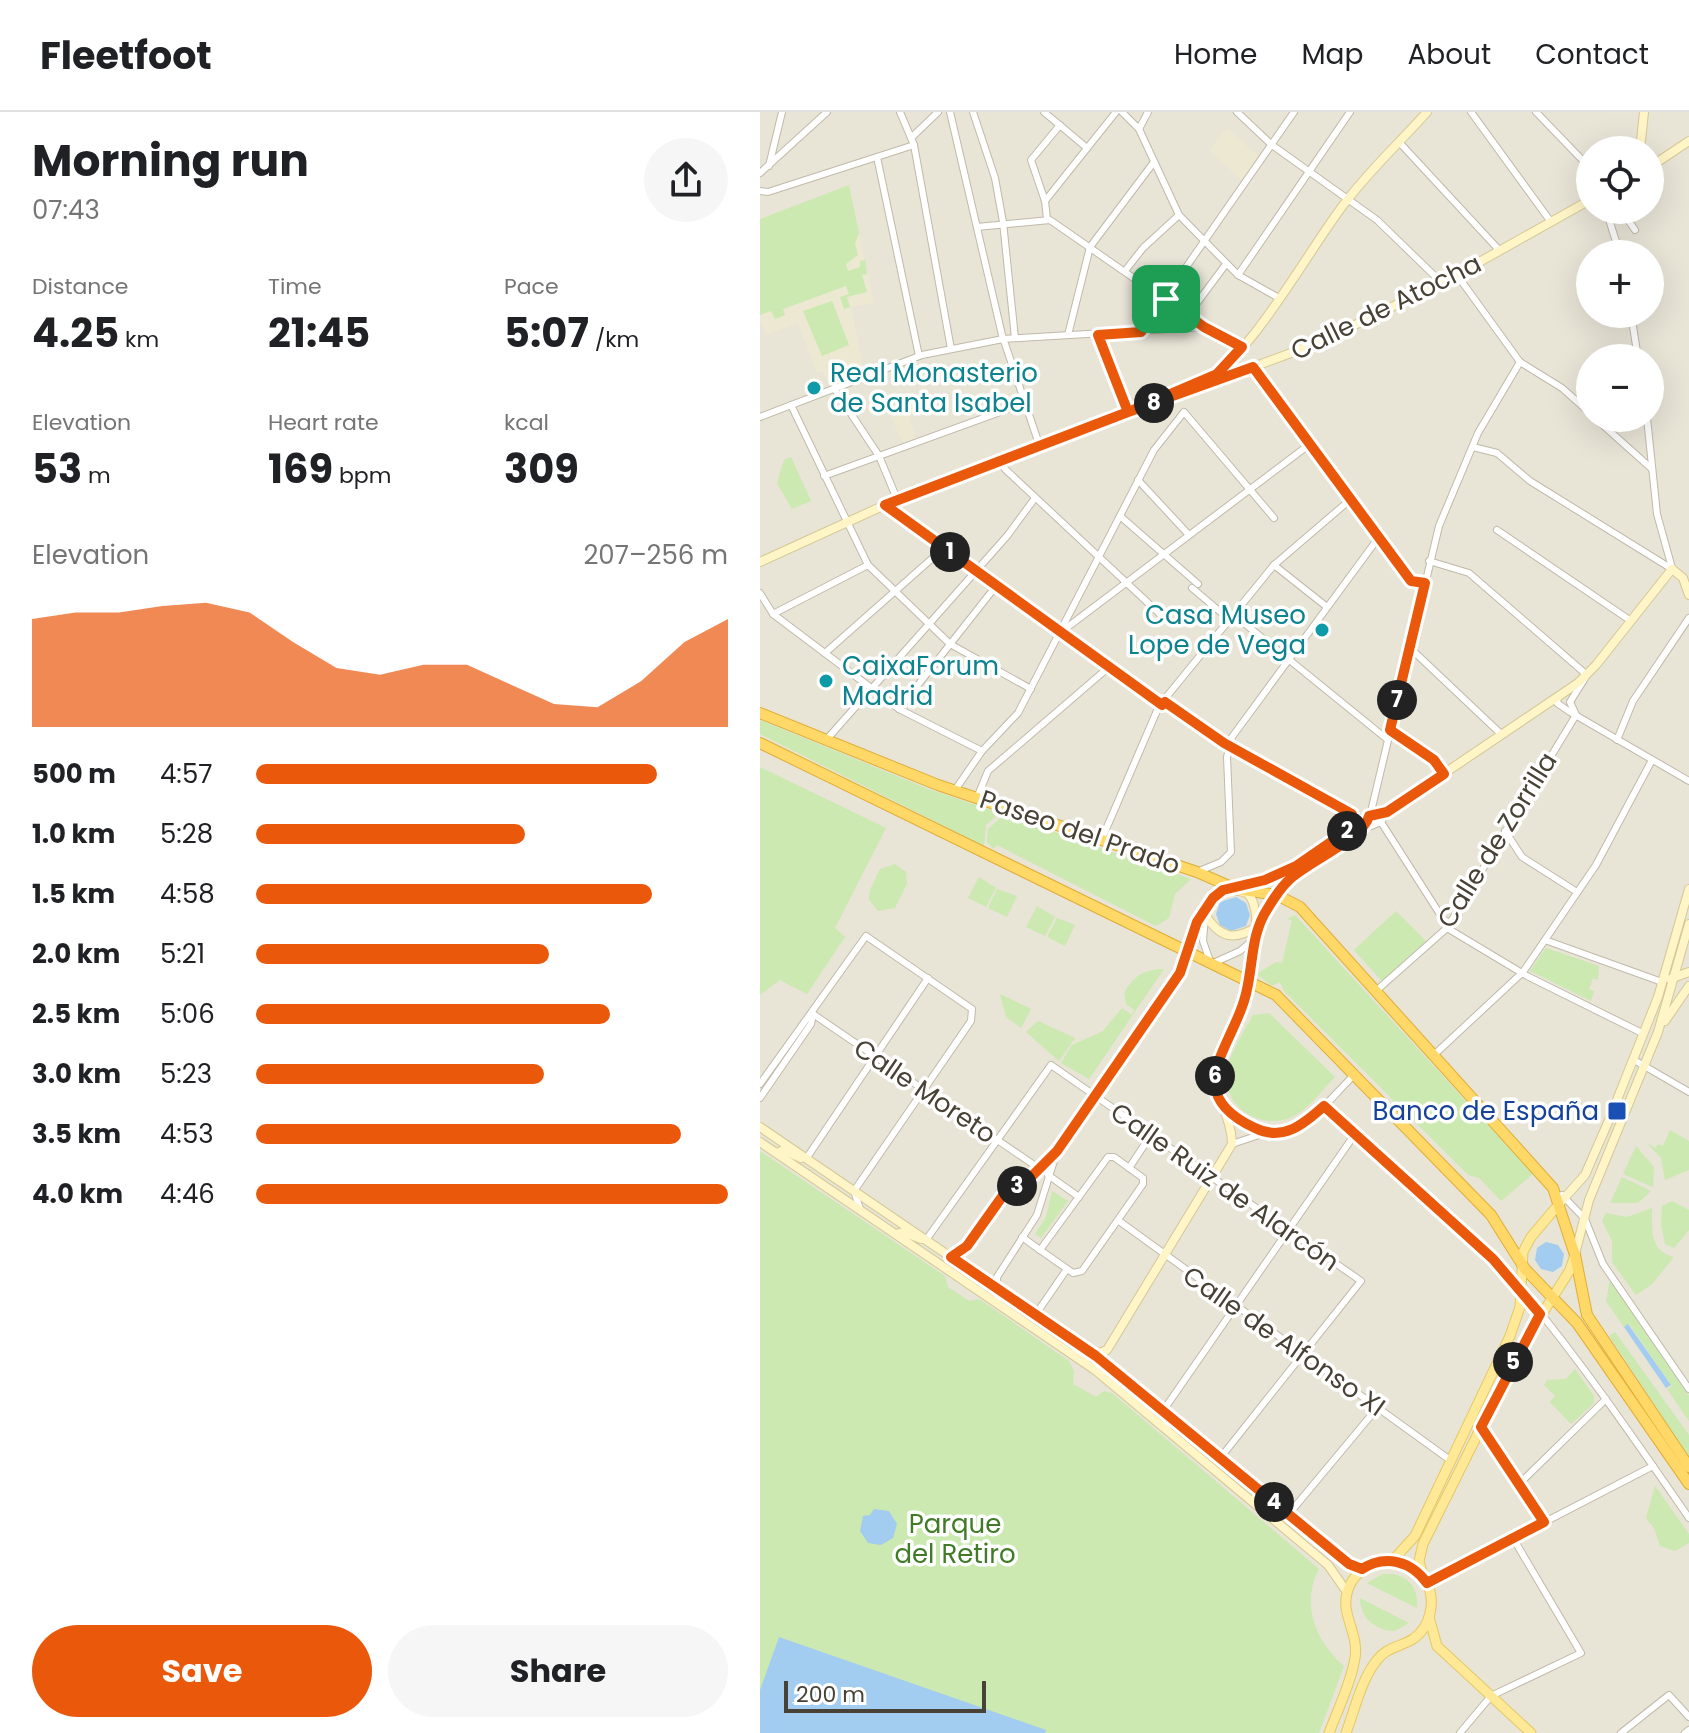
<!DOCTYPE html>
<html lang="en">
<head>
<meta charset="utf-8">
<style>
  :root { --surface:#fff; --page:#f6f6f6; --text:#202124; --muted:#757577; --line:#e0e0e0; --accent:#ea580c }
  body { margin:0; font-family:Poppins,sans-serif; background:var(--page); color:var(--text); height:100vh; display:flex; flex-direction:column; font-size:30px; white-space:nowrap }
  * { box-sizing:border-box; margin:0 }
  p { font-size:26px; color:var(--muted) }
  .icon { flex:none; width:44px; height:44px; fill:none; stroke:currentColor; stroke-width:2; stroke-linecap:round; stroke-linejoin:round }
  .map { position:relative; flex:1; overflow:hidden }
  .details { display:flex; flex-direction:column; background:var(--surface); width:760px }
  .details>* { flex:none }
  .buttons { position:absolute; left:816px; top:24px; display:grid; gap:16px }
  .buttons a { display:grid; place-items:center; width:88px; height:88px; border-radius:50%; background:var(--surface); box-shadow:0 8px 32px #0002; font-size:40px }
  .scale { position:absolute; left:24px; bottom:20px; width:202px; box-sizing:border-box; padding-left:8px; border:4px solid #484236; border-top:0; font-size:22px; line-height:28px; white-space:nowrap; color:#484236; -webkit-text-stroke:6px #fff; paint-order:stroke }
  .pin { position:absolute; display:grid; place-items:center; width:68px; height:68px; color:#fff; margin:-34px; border-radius:16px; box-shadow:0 4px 12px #0006 }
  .km { position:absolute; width:40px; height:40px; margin:-20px; border-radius:50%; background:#222; color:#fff; font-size:22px; line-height:40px; text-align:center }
  .round { display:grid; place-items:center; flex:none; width:84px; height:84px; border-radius:42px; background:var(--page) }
  .summary { display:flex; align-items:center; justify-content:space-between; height:136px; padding:0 32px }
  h1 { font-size:44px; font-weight:700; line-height:60px }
  .stats { display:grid; grid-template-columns:repeat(3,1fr); gap:12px; height:136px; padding:8px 32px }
  .stats div { display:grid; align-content:center }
  .stats b { font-size:40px; font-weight:700 }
  .stats small { font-size:22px; font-weight:400 }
  .stats p { font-size:22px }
  .chart { height:224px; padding:16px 32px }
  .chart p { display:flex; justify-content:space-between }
  .chart svg { width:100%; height:144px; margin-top:8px; fill:var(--accent); opacity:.7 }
  .button { display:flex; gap:16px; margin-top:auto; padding:16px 32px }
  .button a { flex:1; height:92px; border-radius:48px; background:var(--accent); color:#fff; font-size:32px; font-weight:700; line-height:92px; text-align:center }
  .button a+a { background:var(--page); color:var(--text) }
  ul { padding:0 32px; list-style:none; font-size:26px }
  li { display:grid; grid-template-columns:128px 96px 1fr; align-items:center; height:60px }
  li i { height:20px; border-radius:10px; background:var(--accent) }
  header { display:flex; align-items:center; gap:48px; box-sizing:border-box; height:112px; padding:0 40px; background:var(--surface); border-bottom:2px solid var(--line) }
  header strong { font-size:38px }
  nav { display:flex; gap:44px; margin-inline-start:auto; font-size:28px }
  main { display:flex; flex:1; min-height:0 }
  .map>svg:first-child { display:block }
</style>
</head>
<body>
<header>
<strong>Fleetfoot</strong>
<nav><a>Home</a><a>Map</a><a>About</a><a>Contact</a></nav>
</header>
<main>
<section class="details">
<div class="summary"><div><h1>Morning run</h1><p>07:43</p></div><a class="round"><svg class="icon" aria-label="share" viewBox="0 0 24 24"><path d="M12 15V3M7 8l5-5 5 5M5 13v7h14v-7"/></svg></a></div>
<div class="stats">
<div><p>Distance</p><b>4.25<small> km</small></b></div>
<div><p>Time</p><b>21:45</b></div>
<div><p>Pace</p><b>5:07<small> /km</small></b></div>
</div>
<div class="stats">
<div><p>Elevation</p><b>53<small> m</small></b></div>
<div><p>Heart rate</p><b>169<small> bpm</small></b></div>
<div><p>kcal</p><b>309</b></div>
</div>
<div class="chart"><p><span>Elevation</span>207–256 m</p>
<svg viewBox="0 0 160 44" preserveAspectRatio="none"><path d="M0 44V11L10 9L20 9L30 7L40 6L50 9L60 18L70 26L80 28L90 25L100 25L110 31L120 37L130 38L140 30L150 18L160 11V44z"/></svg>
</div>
<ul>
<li><b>500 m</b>4:57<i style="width:85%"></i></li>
<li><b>1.0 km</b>5:28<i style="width:57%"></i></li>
<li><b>1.5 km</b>4:58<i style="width:84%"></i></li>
<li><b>2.0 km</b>5:21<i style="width:62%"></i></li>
<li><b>2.5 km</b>5:06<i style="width:75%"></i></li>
<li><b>3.0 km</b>5:23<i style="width:61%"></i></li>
<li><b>3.5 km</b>4:53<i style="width:90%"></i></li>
<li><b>4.0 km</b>4:46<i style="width:100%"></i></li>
</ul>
<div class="button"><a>Save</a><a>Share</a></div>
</section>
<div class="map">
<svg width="929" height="1621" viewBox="0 0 929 1621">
  <rect width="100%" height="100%" fill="#f4f1e8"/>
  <path fill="#e8e4d6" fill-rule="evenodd" d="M 0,0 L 929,0 L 929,1621 L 0,1621 ZM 830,38 L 890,38 L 890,98 L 830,98 ZM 830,142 L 890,142 L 890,202 L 830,202 ZM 830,246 L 890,246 L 890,306 L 830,306 Z"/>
  <g fill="#ede8d1">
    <polygon points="467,16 500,45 483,70 449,38"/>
    <polygon points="89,73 114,191 91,195 104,257 67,271 63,260 57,261 38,211 6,223 0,208 0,107"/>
    <polygon points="147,295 156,327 144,332 129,302"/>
  </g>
  <g fill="#cbe9b0">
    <polygon points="89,73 99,121 95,131 98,143 86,152 88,159 100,155 100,149 105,148 107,162 102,163 107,180 87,185 90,195 84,197 80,185 89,182 86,174 23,197 25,203 15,207 11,199 0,203 0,107"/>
    <polygon points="72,189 89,233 62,244 43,199"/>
    <polygon points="31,345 51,389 32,397 17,371 24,348"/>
    <polygon points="0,608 171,678 240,701 226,713 224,734 0,622"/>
    <polygon points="0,655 126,716 75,816 85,825 47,882 20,868 0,883"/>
    <polygon points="242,705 251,705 431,767 415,782 409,806 396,814 237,733 233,737 227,730 228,717"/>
    <polygon points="135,752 146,760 147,772 135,796 118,799 109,788 110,778 120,757"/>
    <polygon points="219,765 236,776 226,795 208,786"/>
    <polygon points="237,777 257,784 247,805 228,796"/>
    <polygon points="277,794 295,805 285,824 266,815"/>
    <polygon points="636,799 666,829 622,869 594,838"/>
    <polygon points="535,803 773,1062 741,1089 719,1066 708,1063 524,879 520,870 512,874 497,862 516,850 522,851 532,808 527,807"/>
    <polygon points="297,806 315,813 305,834 287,825"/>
    <polygon points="786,836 839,854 838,868 833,866 829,877 834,879 831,889 770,859"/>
    <path d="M 404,857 L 329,967 L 301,951 L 312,933 L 343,919 L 362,896 L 372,903 L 374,898 L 366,892 L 364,882 C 372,864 386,857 404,857 Z"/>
    <polygon points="240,882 271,897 261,916 246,905"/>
    <path d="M 509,901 L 575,965 C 563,977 550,996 534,1004 C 502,1020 462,996 467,959 C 470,940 484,920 493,903 Z"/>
    <polygon points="278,909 315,926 299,949 266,920"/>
    <polygon points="910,1018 929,1029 929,1058 905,1068 901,1046 886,1030 895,1036 898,1032 903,1034"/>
    <polygon points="876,1034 894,1055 893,1075 863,1062"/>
    <path d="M 0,1039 L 185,1164 L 188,1175 L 209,1189 L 219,1187 L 309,1249 L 314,1259 L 313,1272 L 336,1285 L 344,1279 L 352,1281 L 559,1457 C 540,1492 556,1530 584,1554 L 559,1621 L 0,1621 Z"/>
    <polygon points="862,1065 891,1079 878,1091 850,1091"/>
    <polygon points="292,1079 308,1089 281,1126 275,1122 286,1105"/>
    <polygon points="912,1089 929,1098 929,1118 914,1136 905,1132 901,1112 902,1094"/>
    <path d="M 892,1096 C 892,1117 889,1139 914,1145 L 892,1172 L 876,1183 L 852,1150 L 852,1129 L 842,1109 L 846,1101 L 867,1105 Z"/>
    <polygon points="850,1168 929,1284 929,1309 907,1277 912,1274 869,1212 864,1215 846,1189"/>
    <polygon points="855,1220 929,1323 929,1345 849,1224"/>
    <polygon points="815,1257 834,1284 834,1291 811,1312 790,1290 795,1284 784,1273 787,1268 806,1267"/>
    <polygon points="895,1374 929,1422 929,1431 915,1439 900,1434 894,1416 886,1406"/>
    <path d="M 623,1462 C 645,1460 659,1474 657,1496 L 607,1471 Z"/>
    <path d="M 600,1486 L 649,1511 L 635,1519 C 616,1519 600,1506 600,1486 Z"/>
  </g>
  <g fill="#a3ccf1">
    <polygon points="476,785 486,791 490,803 486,814 471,819 460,813 456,802 460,790"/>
    <polygon points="786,1130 798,1133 804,1142 802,1154 793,1160 781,1157 775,1148 777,1136"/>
    <polygon points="868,1212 911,1273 906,1276 864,1215"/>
    <polygon points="114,1397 129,1399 137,1412 133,1426 121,1433 108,1431 100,1419 103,1404 110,1403"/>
    <polygon points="19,1525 286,1618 285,1621 0,1621 0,1578"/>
  </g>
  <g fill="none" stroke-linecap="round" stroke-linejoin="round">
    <g stroke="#c0baaa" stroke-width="8">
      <g id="street">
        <polyline points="140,0 154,33 191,237"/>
        <polyline points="190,0 242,223 279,332"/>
        <polyline points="213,0 235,66 243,110 255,226"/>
        <polyline points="284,0 327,36"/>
        <polyline points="362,0 379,17 419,103 478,163 519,186"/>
        <polyline points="477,0 512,33 617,108 682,171"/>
        <polyline points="711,0 791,110"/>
        <polyline points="776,0 830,56"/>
        <polyline points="379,17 388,0"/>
        <polyline points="152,25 178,0"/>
        <polyline points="639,30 740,139"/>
        <polyline points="117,45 159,244"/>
        <polyline points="9,54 22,0"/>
        <polyline points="0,61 67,0"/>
        <polyline points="0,79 8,80 154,33"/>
        <polyline points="285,89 356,0"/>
        <polyline points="846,98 860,142"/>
        <polyline points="861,98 875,118"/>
        <polyline points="287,107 285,89 271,48 300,13"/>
        <polyline points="217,115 290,108 444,215"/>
        <polyline points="365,159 383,136 419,103"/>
        <polyline points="478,163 590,0"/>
        <polyline points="697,163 760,250"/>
        <polyline points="871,202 878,246"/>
        <polyline points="428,203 466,152"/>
        <polyline points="381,220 534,0"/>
        <polyline points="308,223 330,135 394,50"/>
        <polyline points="338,223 368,300"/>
        <polyline points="760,250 802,276 830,301"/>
        <polyline points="493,255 651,469 665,471"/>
        <polyline points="74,276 119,344 137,387"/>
        <polyline points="31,293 108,453 190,532 271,577"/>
        <polyline points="0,305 162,243 243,227 444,215 482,235"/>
        <polyline points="835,306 892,357"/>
        <polyline points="887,306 897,402 912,456"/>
        <polyline points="713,335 737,341 770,369 912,457"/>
        <polyline points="238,347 245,357 401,503"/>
        <polyline points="64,364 265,291"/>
        <polyline points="378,368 429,423"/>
        <polyline points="125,393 402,593"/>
        <polyline points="360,404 438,472"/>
        <polyline points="737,418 871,509"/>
        <polyline points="669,449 709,461 827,563 810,590 816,603"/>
        <polyline points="514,453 567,495"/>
        <polyline points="432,476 470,508"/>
        <polyline points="0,481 13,502 139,597 222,639"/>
        <polyline points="13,502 108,453"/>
        <polyline points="474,503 628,628"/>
        <polyline points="301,520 550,332"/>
        <polyline points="649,535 741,622"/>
        <polyline points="65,541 184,436"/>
        <polyline points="798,584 797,591 810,600 929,669"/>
        <polyline points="405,590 464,631 592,702 594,714"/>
        <polyline points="139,597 236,474"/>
        <polyline points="630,618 674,648 684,662"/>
        <polyline points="67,627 247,424 275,386"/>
        <polyline points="857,628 873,589 929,506"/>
        <polyline points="195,678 222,639 258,601 394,338 424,300 514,406"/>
        <polyline points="217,686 228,659 349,555"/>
        <polyline points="621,710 683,807 689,811"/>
        <polyline points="601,718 609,708 679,414 718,321 760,250"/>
        <polyline points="745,719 762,745 817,780"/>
        <polyline points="341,729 399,594 514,453 591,387"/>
        <polyline points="437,760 461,750 471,740 467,645 472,625 619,425"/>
        <polyline points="445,803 443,829 451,852 480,839 494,827"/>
        <polyline points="499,813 529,768 601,718 621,710 626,701"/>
        <polyline points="687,816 767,864 884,922"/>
        <polyline points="785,828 902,870"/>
        <polyline points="617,878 687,816 816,603"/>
        <polyline points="53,902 277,1055"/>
        <polyline points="675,942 763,860 836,753 892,648"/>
        <polyline points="874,948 929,980"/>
        <polyline points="0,972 106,824 212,897 211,909 94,1079 100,1097"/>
        <polyline points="0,986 51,912 53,902"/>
        <path d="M 564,994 C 629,1052 703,1108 760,1176 C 821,1249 875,1328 929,1406"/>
        <path d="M 464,996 C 530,1045 545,1013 593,964"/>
        <polyline points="472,1032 502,1022"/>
        <polygon points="348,1045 354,1045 383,1066 383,1072 322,1159 313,1161 280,1138"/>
        <polyline points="46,1047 168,866"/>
        <polyline points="369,1056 391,1023"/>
        <polyline points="288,1063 319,1085"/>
        <polyline points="802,1083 825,1107 843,1152 929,1277"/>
        <polyline points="359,1109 690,1348"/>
        <polyline points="262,1125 280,1138"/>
        <polyline points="166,1128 291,953 601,1169 461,1345"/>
        <polyline points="191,1145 207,1134 244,1082 267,1069 294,1043"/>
        <polyline points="238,1192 237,1165 277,1103 297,1039"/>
        <polyline points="276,1202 307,1157"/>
        <polyline points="721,1315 784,1410"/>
        <polyline points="408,1318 403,1299 595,1022"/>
        <polyline points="760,1371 846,1287"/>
        <polyline points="528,1403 618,1295"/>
        <polyline points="667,1471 893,1354"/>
        <polyline points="700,1621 731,1584 821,1541 753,1426"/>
        <polyline points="861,1621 909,1583 929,1605"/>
        <polyline points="925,1621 929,1618"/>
      </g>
    </g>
    <g stroke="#d5c897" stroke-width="10">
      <g id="secondary">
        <polyline points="880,38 884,0"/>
        <polyline points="890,55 929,29"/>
        <path d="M 443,268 C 489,251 554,128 588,87 C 612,56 641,29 667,0"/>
        <polyline points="0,450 149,382 558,231 689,167 830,88"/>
        <polyline points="476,777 536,754 609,704 627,700 818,571 836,553 912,457 923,466 929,483"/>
        <path d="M 445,803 C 461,827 475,829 498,814"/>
        <polyline points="910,867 929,860"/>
        <polyline points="905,909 929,874"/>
        <polyline points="0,1015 336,1244 576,1442 602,1457"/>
        <polyline points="0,1030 335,1258 568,1453 587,1480"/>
        <path d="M 297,1039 L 420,861 L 437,810 L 453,786 L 470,777 L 487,781 C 506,798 492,869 483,893 C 474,913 458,932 456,955 C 452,983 472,1004 472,1032 L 347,1238 L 329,1245 L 318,1240 L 312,1242"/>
        <polyline points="17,1041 23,1038 41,1046"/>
        <polyline points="799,1092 825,1063 849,1008 898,885 929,777"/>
        <polyline points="136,1122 143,1120 161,1127"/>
        <polyline points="815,1142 829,1088 898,920 929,812"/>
        <polyline points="496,1385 520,1404 528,1403"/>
      </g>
    </g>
    <g stroke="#e5c864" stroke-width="11">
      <g id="primary">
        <polyline points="633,1448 655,1424 750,1224 760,1195 763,1140 771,1125 799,1092"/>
        <polyline points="663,1464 659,1449 663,1432 761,1235 810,1158 815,1143"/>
        <polyline points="669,1505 677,1534 771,1621"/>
        <path d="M 569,1621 C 578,1597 591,1571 595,1546 C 599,1522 581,1503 587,1481 C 596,1446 643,1438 664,1467 C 677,1485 672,1514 653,1527 C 640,1535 627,1535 617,1548 C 601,1568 595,1597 586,1621"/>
      </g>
    </g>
    <g stroke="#e0ae36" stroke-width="12">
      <g id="highway">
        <polyline points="0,601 178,673 437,760 476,777 517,783 540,795 793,1076 815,1143 827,1203 929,1355"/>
        <polyline points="0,631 516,883 731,1103 765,1157 817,1211 929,1372"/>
      </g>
    </g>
    <use href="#street" stroke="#fff" stroke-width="6"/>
    <use href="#secondary" stroke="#fff5c7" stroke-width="8"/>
    <use href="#primary" stroke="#ffe996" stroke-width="9"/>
    <use href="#highway" stroke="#ffd868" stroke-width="10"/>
  </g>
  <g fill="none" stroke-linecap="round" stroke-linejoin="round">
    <g stroke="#fff" stroke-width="16">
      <path id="route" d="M 406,187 L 381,220 L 338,223 L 368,300 L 125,393 L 402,593 L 405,590 L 464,631 L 592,702 L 594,714 L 536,754 L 505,768 L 463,778 L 453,786 L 437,810 L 420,861 L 297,1039 L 267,1069 L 244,1082 L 207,1134 L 191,1145 L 336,1244 L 589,1452 L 602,1457 C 625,1442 651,1449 667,1471 L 784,1410 L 721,1315 L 780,1202 L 733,1147 L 564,994 C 544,1012 523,1030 495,1016 C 422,982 468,940 484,889 C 494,858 489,824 508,796 C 514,786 521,775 530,767 C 548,750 604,726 609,704 L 627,700 L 684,662 L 674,648 L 630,618 L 665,471 L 651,469 L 493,255 L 368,300 L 457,262 L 482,235 L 444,215 L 406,187"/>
    </g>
    <use href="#route" stroke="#ea580c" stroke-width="10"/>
  </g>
  <g fill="#0f9aa8" stroke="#fff" stroke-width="3">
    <circle cx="54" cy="276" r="8"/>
    <circle cx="562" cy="518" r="8"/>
    <circle cx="66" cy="569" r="8"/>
  </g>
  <rect fill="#1a4fb4" stroke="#fff" stroke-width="3" x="847" y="989" width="20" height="20" rx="4"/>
  <g text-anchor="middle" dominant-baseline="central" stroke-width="7" stroke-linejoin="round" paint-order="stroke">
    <g font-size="26" fill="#484236" stroke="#fff">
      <text transform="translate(626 195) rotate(-26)">Calle de Atocha</text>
      <text transform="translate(320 720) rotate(19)">Paseo del Prado</text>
      <text transform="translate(737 728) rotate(-58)">Calle de Zorrilla</text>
      <text transform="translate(165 979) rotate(34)">Calle Moreto</text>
      <text transform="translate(465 1075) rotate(35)">Calle Ruiz de Alarcón</text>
      <text transform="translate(524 1229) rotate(35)">Calle de Alfonso XI</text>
    </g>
    <g font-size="26" fill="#0d838f" stroke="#fff" text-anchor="start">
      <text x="70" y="261">Real Monasterio<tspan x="70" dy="30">de Santa Isabel</tspan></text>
      <text x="546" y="503" text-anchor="end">Casa Museo<tspan x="546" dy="30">Lope de Vega</tspan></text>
      <text x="82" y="554">CaixaForum<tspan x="82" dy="30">Madrid</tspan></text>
    </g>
    <g font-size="26" fill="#164399" stroke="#fff" text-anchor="end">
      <text x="839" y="999">Banco de España</text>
    </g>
    <g font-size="26" fill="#417b28" stroke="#fff">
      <text x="195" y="1412">Parque<tspan x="195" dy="30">del Retiro</tspan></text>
    </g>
  </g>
</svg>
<div class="buttons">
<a><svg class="icon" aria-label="locate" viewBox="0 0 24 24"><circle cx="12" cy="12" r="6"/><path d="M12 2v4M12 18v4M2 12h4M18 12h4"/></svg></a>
<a>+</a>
<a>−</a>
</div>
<div class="scale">200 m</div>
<div class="pin" style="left:406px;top:187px;background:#1e9e55"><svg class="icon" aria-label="arrive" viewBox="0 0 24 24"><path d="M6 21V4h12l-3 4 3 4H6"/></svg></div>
<b class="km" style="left:190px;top:440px">1</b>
<b class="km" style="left:587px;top:719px">2</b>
<b class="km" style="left:257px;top:1074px">3</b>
<b class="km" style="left:514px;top:1390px">4</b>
<b class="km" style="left:753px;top:1250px">5</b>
<b class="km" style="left:455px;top:964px">6</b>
<b class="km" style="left:637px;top:588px">7</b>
<b class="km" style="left:394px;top:291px">8</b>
</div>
</main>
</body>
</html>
